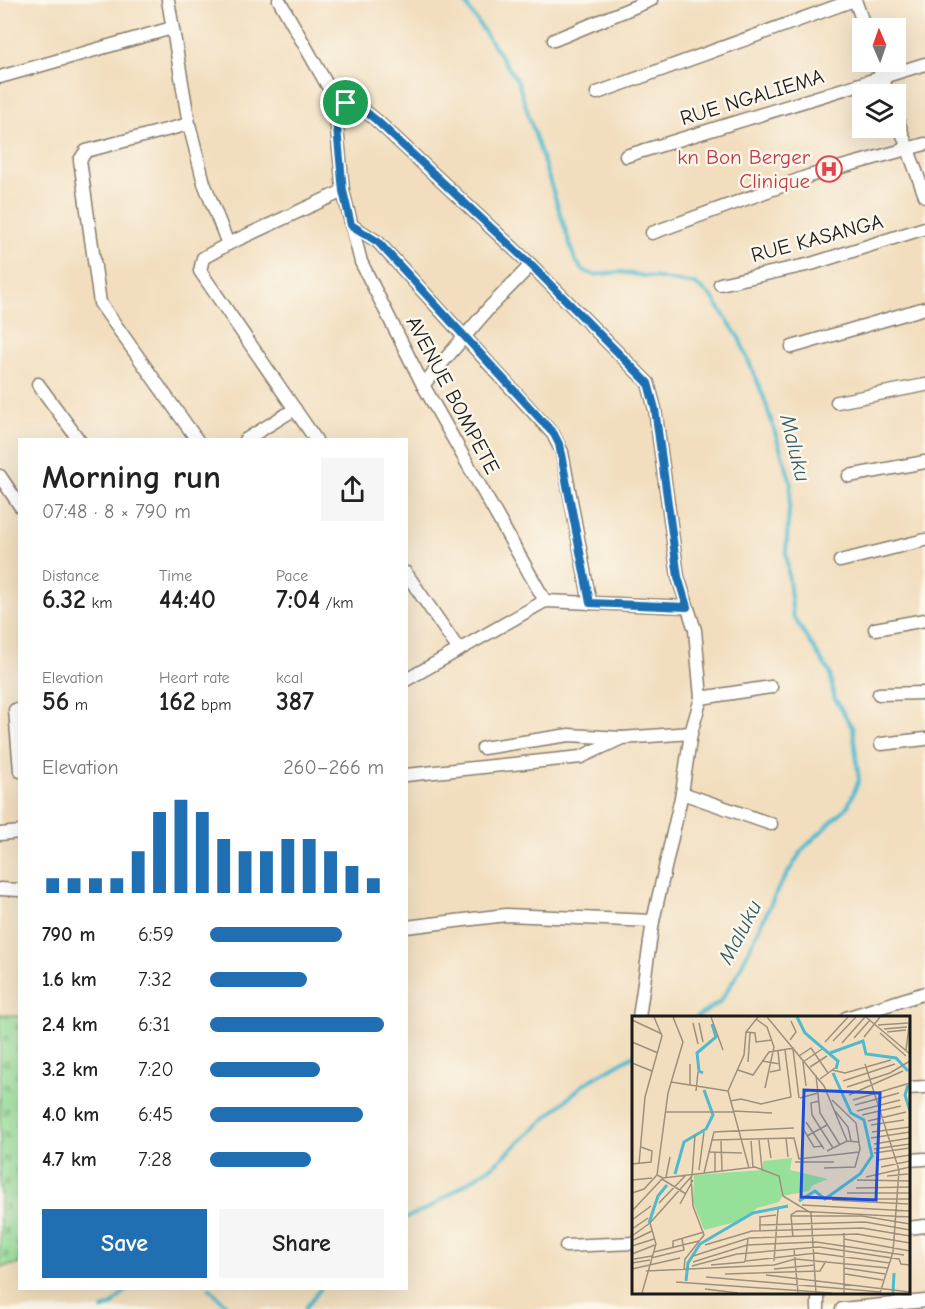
<!DOCTYPE html>
<html lang="en">
<head>
<meta charset="utf-8">
<style>
  :root { --surface:#fff; --page:#f6f6f6; --text:#222; --muted:#767676; --accent:#1f6fb2 }
  body { margin:0; font-family:"Comic Neue",sans-serif; background:var(--page); color:var(--text); height:100vh; display:flex; flex-direction:column; font-size:22px; white-space:nowrap }
  * { box-sizing:border-box; margin:0 }
  p { font-size:20px; color:var(--muted) }
  .icon { flex:none; width:33px; height:33px; fill:none; stroke:currentColor; stroke-width:2; stroke-linecap:round; stroke-linejoin:round }
  .map { position:relative; flex:1; overflow:hidden }
  .side { position:absolute; left:18px; top:438px; width:390px; height:852px; display:flex; flex-direction:column; background:var(--surface); border-radius:0px; box-shadow:0 6px 24px #0002 }
  .side>* { flex:none }
  .needle { width:39px; rotate:358deg }
  .tools { position:absolute; left:852px; top:18px; display:grid; gap:12px }
  .tools a { display:grid; place-items:center; width:54px; height:54px; border-radius:0px; background:var(--surface); box-shadow:0 6px 24px #0002; font-size:30px }
  .pin { position:absolute; display:grid; place-items:center; width:51px; height:51px; color:#fff; margin:-26px; border:3px solid #fff; border-radius:50%; box-shadow:0 2px 6px #0007 }
  .round { display:grid; place-items:center; flex:none; width:63px; height:63px; border-radius:0px; background:var(--page) }
  .head { display:flex; align-items:center; justify-content:space-between; height:102px; padding:0 24px }
  h1 { font-size:33px; font-weight:700; line-height:45px }
  .metrics { display:grid; grid-template-columns:repeat(3,1fr); gap:9px; height:102px; padding:6px 24px }
  .metrics div { display:grid; align-content:center }
  .metrics b { font-size:26px; font-weight:700 }
  .metrics small { font-size:16px; font-weight:400 }
  .metrics p { font-size:16px }
  .chart { height:168px; padding:12px 24px }
  .chart p { display:flex; justify-content:space-between }
  .chart svg { width:100%; height:108px; margin-top:6px; stroke:var(--accent); stroke-width:6 }
  .primary-button { display:flex; gap:12px; margin-top:auto; padding:12px 24px }
  .primary-button a { flex:1; height:69px; border-radius:0px; background:var(--accent); color:#fff; font-size:24px; font-weight:700; line-height:69px; text-align:center }
  .primary-button a+a { background:var(--page); color:var(--text) }
  ul { padding:0 24px; list-style:none; font-size:20px }
  li { display:grid; grid-template-columns:96px 72px 1fr; align-items:center; height:45px }
  li i { height:15px; border-radius:8px; background:var(--accent) }
  .map>svg:first-child { display:block }
</style>
</head>
<body>
<div class="map">
<svg width="925" height="1309" viewBox="0 0 925 1309">
  <defs>
    <pattern id="cemetery-stones" width="16" height="16" patternUnits="userSpaceOnUse" patternTransform="scale(1.5)"><rect width="16" height="16" fill="#97e09a"/><path d="M2 7V4a2 2 0 0 1 4 0v3zM10 15v-3a2 2 0 0 1 4 0v3z" fill="#82c084"/></pattern>
  </defs>
  <rect width="100%" height="100%" fill="#fbf7ec"/>
  <filter id="ink" filterUnits="userSpaceOnUse"><feTurbulence type="fractalNoise" baseFrequency=".0167" numOctaves="2"/><feDisplacementMap in="SourceGraphic" scale="12" xChannelSelector="R" yChannelSelector="G"/><feConvolveMatrix kernelMatrix="1 2 1 2 8 2 1 2 1" color-interpolation-filters="sRGB"/></filter>
  <filter id="wash" filterUnits="userSpaceOnUse"><feTurbulence type="fractalNoise" baseFrequency=".008" numOctaves="4" result="noise"/><feDisplacementMap in="SourceGraphic" scale="24" xChannelSelector="R" yChannelSelector="G"/><feGaussianBlur stdDeviation="1.35" result="paint"/><feColorMatrix in="noise" values="0 0 0 0 0 0 0 0 0 0 0 0 0 0 0 0 0 1.4 0 .05"/><feComposite in="paint" operator="in"/></filter>
  <g filter="url(#wash)">
    <rect width="100%" height="100%" fill="#f2debe"/>
    <polygon fill="url(#cemetery-stones)" stroke="#5a7e5b" stroke-width="1.5" points="0,1014 20,1017 19,1264 0,1267"/>
    <g fill="none" stroke-linecap="round" stroke-linejoin="round">
      <g stroke="#50bacd" stroke-width="4">
        <polyline points="463,0 518,82 575,260 583,270 594,275 620,272 695,284 712,297 739,338 764,398 791,482 786,552 793,616 830,673 834,697 853,729 859,780 848,806 803,849 779,887 737,975 720,1002 696,1018"/>
        <polyline points="406,1218 429,1208 494,1165 584,1084 634,1055"/>
        <polyline points="209,1288 230,1309"/>
        <polyline points="103,1309 112,1305 128,1288"/>
        <polyline points="305,1309 321,1288"/>
      </g>
    </g>
  </g>
  <g filter="url(#ink)">
    <g fill="none" stroke-linecap="round" stroke-linejoin="round">
      <g stroke="#877d6d" stroke-width="15">
        <g id="minor">
          <polyline points="168,0 189,124 204,183 228,244 203,258 200,271 316,440"/>
          <polyline points="279,0 334,97 343,191 361,262 423,385 545,601"/>
          <polyline points="855,0 865,28"/>
          <polyline points="554,40 651,0"/>
          <polyline points="877,62 888,94"/>
          <polyline points="0,77 172,28"/>
          <polyline points="597,93 854,0"/>
          <polyline points="334,97 366,112 376,120 531,265 648,383 655,409 678,577 695,630 701,698 691,733 682,793 653,921 506,915 406,927"/>
          <polyline points="896,116 925,196"/>
          <polyline points="189,124 86,151 80,160 100,303 197,440"/>
          <polyline points="626,156 925,64"/>
          <polyline points="351,225 378,242 553,434 562,452 590,603"/>
          <polyline points="652,233 809,176 925,144"/>
          <polyline points="228,244 343,191"/>
          <polyline points="720,284 811,264 925,228"/>
          <polyline points="792,347 925,308"/>
          <polyline points="38,384 79,440"/>
          <polyline points="423,385 489,308 531,265"/>
          <polyline points="837,402 925,385"/>
          <polyline points="245,440 295,409"/>
          <polyline points="0,476 20,506"/>
          <polyline points="849,476 925,462"/>
          <polyline points="840,561 925,540"/>
          <polyline points="406,573 459,650"/>
          <polyline points="875,629 925,620"/>
          <polyline points="406,680 545,601 687,607"/>
          <polyline points="879,694 925,693"/>
          <polyline points="701,698 771,687"/>
          <polyline points="15,710 20,771"/>
          <polyline points="881,744 925,739"/>
          <polyline points="483,748 569,735 621,738"/>
          <polyline points="406,775 581,757 622,738 691,733"/>
          <polyline points="682,793 771,824"/>
          <polyline points="0,834 20,832"/>
          <polyline points="0,889 20,890"/>
          <polyline points="639,1017 653,921"/>
          <polyline points="846,1018 925,993"/>
          <polyline points="908,1088 925,1087"/>
          <polyline points="908,1160 925,1159"/>
          <polyline points="908,1228 925,1226"/>
          <polyline points="566,1246 634,1243"/>
          <polyline points="818,1309 818,1292"/>
          <polyline points="842,1309 925,1301"/>
        </g>
      </g>
      <use href="#minor" stroke="#fff" stroke-width="12"/>
    </g>
  </g>
  <g fill="none" stroke-linecap="round" stroke-linejoin="round" filter="url(#ink)">
    <g stroke="#fff" stroke-width="12">
      <polygon id="route" points="334,97 366,112 376,120 531,265 648,383 655,409 678,577 687,607 590,603 559,444 554,434 378,242 351,225 343,191"/>
    </g>
    <use href="#route" stroke="#1f6fb2" stroke-width="8"/>
  </g>
  <defs>
    <g id="hospital-ring" transform="scale(1.35)"><circle r="9.5" fill="#fbf7ec" stroke="#e0444e" stroke-width="1.5"/><path d="M-5-5h3v3.5h4V-5h3V5h-3V1.5h-4V5h-3Z" fill="#e0444e"/></g>
  </defs>
  <g fill-rule="evenodd">
    <use href="#hospital-ring" x="829" y="169"/>
  </g>
  <g text-anchor="middle" dominant-baseline="central" stroke-width="5" stroke-linejoin="round" paint-order="stroke">
    <g font-size="21" fill="#1c1c1c" stroke="#fbf7ec">
      <text transform="translate(752 97) rotate(-17)">RUE NGALIEMA</text>
      <text transform="translate(817 238) rotate(-15)">RUE KASANGA</text>
      <text transform="translate(453 395) rotate(62)">AVENUE BOMPETE</text>
    </g>
    <g font-size="21" fill="#be3a42" stroke="#fbf7ec" text-anchor="end">
      <text x="810" y="157">kn Bon Berger<tspan x="810" dy="24">Clinique</tspan></text>
    </g>
    <g font-size="22" font-style="italic" fill="#315b63" stroke="#fbf7ec">
      <text transform="translate(795 448) rotate(76)">Maluku</text>
      <text transform="translate(740 932) rotate(-62)">Maluku</text>
    </g>
  </g>
  <g transform="translate(632 1016)">
    <rect width="278" height="278" fill="#f2debe"/>
    <path d="M 160,142 L 158,154 L 196,163 L 181,169 L 177,175 L 150,180 L 147,186 L 125,192 L 112,204 L 72,214 L 61,186 L 62,159 L 131,154 L 131,145 Z" fill="#97e09a"/>
    <path fill="none" stroke="#50bacd" stroke-width="3" d="M 165,1 L 173,17 L 206,45 L 204,53M 198,37 L 231,25 L 234,38 L 264,42 L 276,55M 71,57 L 67,55 L 65,37 L 84,21 L 80,8M 276,69 L 273,79 L 278,95M 43,158 L 52,126 L 74,113 L 81,99 L 72,74M 167,185 L 183,175 L 193,183 L 228,158 L 240,140 L 232,104 L 219,97 L 201,57M 17,207 L 26,180 L 35,169M 54,265 L 56,247 L 68,228 L 121,197 L 156,190M 261,277 L 262,257"/>
    <path fill="none" stroke="#9c907d" stroke-width="1.5" d="M 79,1 L 91,34M 135,1 L 192,70 L 215,125M 234,1 L 278,38M 124,3 L 135,11 L 142,31 L 133,72M 0,4 L 30,18M 61,7 L 66,28M 67,7 L 71,26M 246,9 L 276,7M 252,13 L 275,11M 114,16 L 123,17 L 124,26 L 140,24M 255,16 L 274,14M 248,17 L 274,40M 232,21 L 248,1M 222,22 L 238,4M 158,24 L 164,16 L 159,5M 201,25 L 224,1M 0,26 L 26,37M 193,26 L 216,1M 210,27 L 233,1M 161,33 L 167,82M 274,34 L 278,2M 167,40 L 179,32 L 196,57M 130,45 L 148,48M 116,46 L 118,17M 0,47 L 20,55M 233,48 L 267,154 L 261,236 L 248,277M 178,51 L 195,40M 106,54 L 121,59 L 137,36 L 162,32M 200,54 L 213,57 L 259,44M 138,56 L 148,54 L 146,35M 184,59 L 188,97 L 208,129M 188,63 L 203,52M 211,65 L 263,48M 39,66 L 96,75M 58,69 L 58,48M 174,70 L 171,46 L 190,33M 215,71 L 258,57 L 278,45M 64,75 L 66,56M 96,75 L 112,39 L 114,16 L 126,1M 96,75 L 117,152M 217,79 L 271,55M 168,82 L 186,77M 221,84 L 278,67M 98,85 L 109,83 L 129,88 L 159,81 L 153,34M 187,85 L 179,87 L 180,99 L 201,132M 223,89 L 267,77M 101,95 L 140,97M 203,95 L 216,111 L 219,125M 225,95 L 268,84M 33,96 L 101,96M 230,99 L 269,90M 236,105 L 274,96M 174,106 L 192,133M 239,109 L 272,104M 170,111 L 182,131 L 191,130M 240,116 L 278,111M 175,120 L 195,109M 154,122 L 156,141M 239,122 L 278,116M 136,123 L 139,142M 79,124 L 162,122 L 167,143 L 227,136M 127,124 L 130,153M 89,125 L 90,155M 119,125 L 121,151M 242,128 L 278,122M 242,133 L 278,128M 195,135 L 215,125 L 227,126M 76,136 L 110,137M 242,137 L 278,132M 246,144 L 278,139M 163,146 L 202,146M 0,148 L 19,146 L 20,135 L 9,131M 7,148 L 13,81 L 30,20 L 22,1M 249,151 L 278,145M 192,152 L 223,151 L 228,133 L 224,107 L 200,84M 67,154 L 72,116M 83,156 L 83,136M 72,157 L 82,116 L 162,112M 25,159 L 31,162 L 123,151 L 147,160 L 151,180 L 179,197 L 184,277M 255,160 L 276,158M 34,161 L 38,141M 234,161 L 278,151M 30,163 L 54,178M 0,164 L 20,162M 225,164 L 278,165M 224,172 L 278,171M 0,177 L 12,173 L 25,159 L 36,77 L 51,26 L 41,1M 215,177 L 278,177M 214,183 L 278,183M 200,184 L 276,188M 27,187 L 54,159M 48,188 L 61,164M 170,189 L 277,195M 0,195 L 31,162M 159,200 L 230,200 L 278,208M 0,204 L 19,190M 127,209 L 233,206 L 278,214M 0,213 L 16,202M 128,215 L 128,201 L 144,199M 212,217 L 212,277M 0,220 L 18,207M 161,222 L 159,199 L 165,195 L 278,201M 212,223 L 278,235M 1,224 L 20,215M 73,229 L 120,215 L 230,212 L 278,220M 0,230 L 22,223M 41,231 L 41,225 L 72,216M 162,233 L 166,277M 22,236 L 67,225M 0,238 L 23,229M 61,240 L 117,222 L 225,218 L 278,227M 19,242 L 52,234 L 50,223M 2,243 L 20,240M 114,245 L 184,237 L 258,247M 142,245 L 146,193M 61,246 L 115,229 L 184,226 L 272,239M 113,246 L 116,223M 0,247 L 18,244M 79,249 L 113,246M 60,250 L 105,238 L 187,231 L 267,243 L 269,248 L 278,249M 212,252 L 253,258M 0,253 L 48,242M 142,253 L 183,249M 52,254 L 53,243 L 72,219 L 61,190 L 59,161M 14,255 L 142,249 L 163,243 L 256,252M 93,258 L 188,255 L 194,245M 213,258 L 251,264M 134,259 L 278,276M 74,261 L 248,276M 44,266 L 200,277M 73,273 L 106,277M 10,277 L 24,228 L 18,207 L 60,160 L 63,119"/>
    <path fill="#1d4ed8" fill-opacity="0.15" stroke="#1d4ed8" stroke-width="3" d="M 172,74 L 248,77 L 244,184 L 169,181 Z"/>
    <rect width="278" height="278" fill="none" stroke="#1c1c1c" stroke-width="3"/>
  </g>
</svg>
<div class="tools">
<a><svg class="needle" viewBox="-14 -14 28 28"><path d="M0-13l5 13h-10z" fill="#e53935"/><path d="M0 13l5-13h-10z" fill="#767676"/></svg></a>
<a><svg class="icon" aria-label="layers" viewBox="0 0 24 24"><path d="M12 4l9 5-9 5-9-5zM3 14l9 5 9-5"/></svg></a>
</div>
<div class="pin" style="left:346px;top:103px;background:#1e9e55"><svg class="icon" aria-label="arrive" viewBox="0 0 24 24"><path d="M6 21V4h12l-3 4 3 4H6"/></svg></div>
<section class="side">
<div class="head"><div><h1>Morning run</h1><p>07:48 · 8 × 790 m</p></div><a class="round"><svg class="icon" aria-label="share" viewBox="0 0 24 24"><path d="M12 15V3M7 8l5-5 5 5M5 13v7h14v-7"/></svg></a></div>
<div class="metrics">
<div><p>Distance</p><b>6.32<small> km</small></b></div>
<div><p>Time</p><b>44:40</b></div>
<div><p>Pace</p><b>7:04<small> /km</small></b></div>
</div>
<div class="metrics">
<div><p>Elevation</p><b>56<small> m</small></b></div>
<div><p>Heart rate</p><b>162<small> bpm</small></b></div>
<div><p>kcal</p><b>387</b></div>
</div>
<div class="chart"><p><span>Elevation</span>260–266 m</p>
<svg viewBox="0 0 160 44" preserveAspectRatio="none"><path d="M5 44V38M15 44V38M25 44V38M35 44V38M45 44V27M55 44V11M65 44V6M75 44V11M85 44V22M95 44V27M105 44V27M115 44V22M125 44V22M135 44V27M145 44V33M155 44V38"/></svg>
</div>
<ul>
<li><b>790 m</b>6:59<i style="width:76%"></i></li>
<li><b>1.6 km</b>7:32<i style="width:56%"></i></li>
<li><b>2.4 km</b>6:31<i style="width:100%"></i></li>
<li><b>3.2 km</b>7:20<i style="width:63%"></i></li>
<li><b>4.0 km</b>6:45<i style="width:88%"></i></li>
<li><b>4.7 km</b>7:28<i style="width:58%"></i></li>
</ul>
<div class="primary-button"><a>Save</a><a>Share</a></div>
</section>
</div>
</body>
</html>
